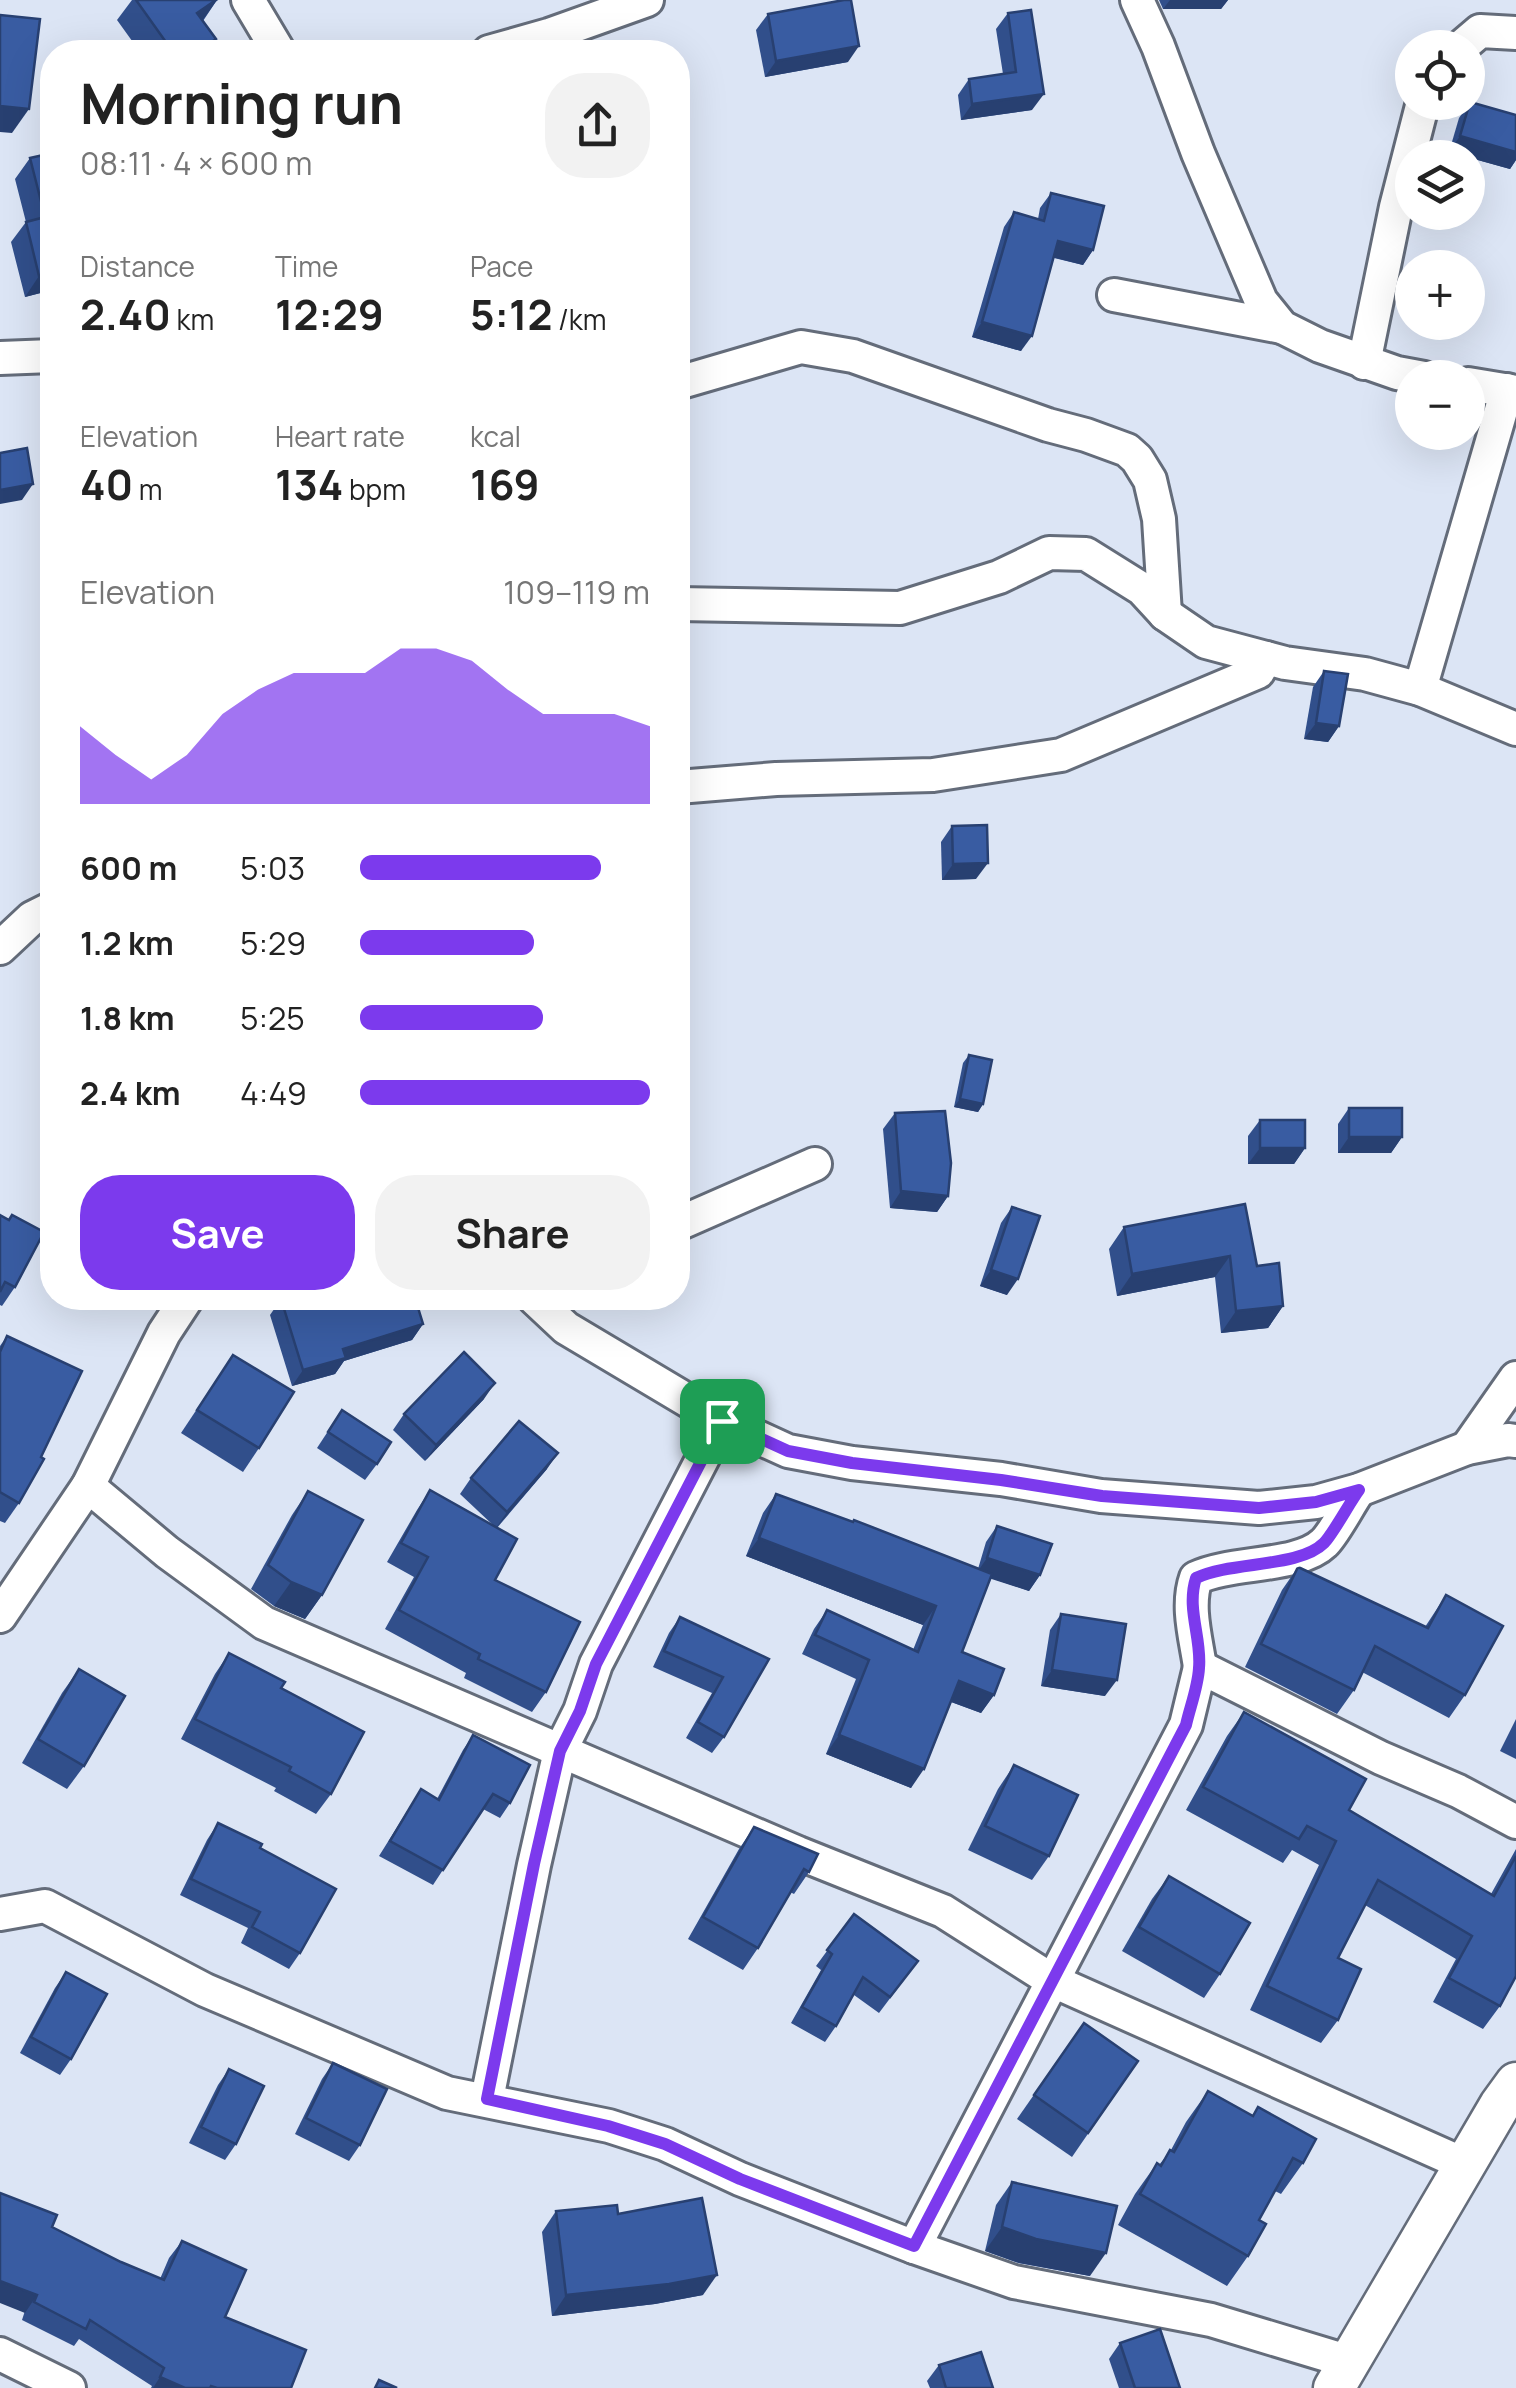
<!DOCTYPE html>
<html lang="en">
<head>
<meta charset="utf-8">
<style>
  :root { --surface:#fff; --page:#f2f2f2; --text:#222; --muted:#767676; --accent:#7c3aed }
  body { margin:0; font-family:Manrope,sans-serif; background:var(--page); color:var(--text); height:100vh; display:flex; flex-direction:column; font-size:38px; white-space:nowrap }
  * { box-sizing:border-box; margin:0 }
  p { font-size:32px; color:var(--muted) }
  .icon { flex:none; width:55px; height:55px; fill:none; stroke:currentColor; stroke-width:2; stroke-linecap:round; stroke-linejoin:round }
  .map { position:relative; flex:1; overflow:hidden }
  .drawer { position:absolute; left:40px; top:40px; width:650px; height:1270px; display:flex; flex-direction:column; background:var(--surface); border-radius:40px; box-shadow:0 10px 40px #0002 }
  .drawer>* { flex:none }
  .controls { position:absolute; left:1395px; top:30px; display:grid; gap:20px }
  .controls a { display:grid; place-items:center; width:90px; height:90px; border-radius:50%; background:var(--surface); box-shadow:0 10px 40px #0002; font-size:50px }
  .pin { position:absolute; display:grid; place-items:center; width:85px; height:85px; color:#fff; margin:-42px; border-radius:20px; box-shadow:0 5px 15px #0006 }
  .round { display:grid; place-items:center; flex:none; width:105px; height:105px; border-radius:40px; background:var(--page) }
  .headline { display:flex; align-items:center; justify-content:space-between; height:170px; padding:0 40px }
  h1 { font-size:55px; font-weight:700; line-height:75px }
  .figures { display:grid; grid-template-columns:repeat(3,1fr); gap:15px; height:170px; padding:10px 40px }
  .figures div { display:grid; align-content:center }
  .figures b { font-size:42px; font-weight:700 }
  .figures small { font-size:28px; font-weight:400 }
  .figures p { font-size:28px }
  .chart { height:280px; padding:20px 40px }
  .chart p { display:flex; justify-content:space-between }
  .chart svg { width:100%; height:180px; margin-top:10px; fill:var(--accent); opacity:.7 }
  .primary-button { display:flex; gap:20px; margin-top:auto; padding:20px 40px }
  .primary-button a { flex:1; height:115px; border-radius:40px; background:var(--accent); color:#fff; font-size:40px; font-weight:700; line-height:115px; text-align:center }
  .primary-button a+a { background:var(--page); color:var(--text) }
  ul { padding:0 40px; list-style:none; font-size:32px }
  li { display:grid; grid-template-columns:160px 120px 1fr; align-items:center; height:75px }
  li i { height:25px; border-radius:12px; background:var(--accent) }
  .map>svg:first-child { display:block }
</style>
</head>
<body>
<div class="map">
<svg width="1516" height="2388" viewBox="0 0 1516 2388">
  <rect width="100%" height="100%" fill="#dce5f5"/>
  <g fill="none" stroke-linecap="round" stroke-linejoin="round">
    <g stroke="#646c7a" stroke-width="38">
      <g id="minor">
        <polyline points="248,0 279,52"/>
        <polyline points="1137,0 1158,46 1198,153 1261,301 1282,327 1320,346 1397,373 1424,378"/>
        <polyline points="1460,48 1480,31 1516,33"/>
        <polyline points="489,52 549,35 647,0"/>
        <polyline points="1114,295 1282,327"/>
        <polyline points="0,358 52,356"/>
        <polyline points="1364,363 1396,207 1423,102"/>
        <polyline points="678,383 801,347 853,356 1048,425 1086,435 1127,450 1137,459 1150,480 1159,519 1165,614"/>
        <polyline points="1468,384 1516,392"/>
        <polyline points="678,604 900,608 999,577 1049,553 1086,554 1142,589 1165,614 1206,642 1285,663 1365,674 1420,689 1516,729"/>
        <polyline points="1420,689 1507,390"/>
        <polyline points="678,787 776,779 933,775 1061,755 1258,672 1266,658"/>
        <polyline points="0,948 32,918 52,908"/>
        <polyline points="678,1224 815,1164"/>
        <polyline points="534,1298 566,1328 722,1421 788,1451 852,1463 1001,1479 1101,1496 1259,1508 1316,1502 1359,1490 1467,1448 1508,1440 1516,1441"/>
        <polyline points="1467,1448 1516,1378"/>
        <polyline points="88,1486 167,1552 264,1623 798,1853 943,1911 1053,1981 1466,2165"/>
        <polyline points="0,1616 88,1486 164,1333 187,1298"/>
        <path d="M 1200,1667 C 1196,1639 1186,1606 1196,1578 C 1231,1561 1298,1568 1324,1543 C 1334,1534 1350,1502 1359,1490"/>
        <polyline points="0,1914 45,1906 205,1990 447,2093 609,2126 665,2144 740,2179 914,2247 1014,2282 1211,2320 1350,2362"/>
        <polyline points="487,2099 534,1865 560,1751 580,1711 596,1664 722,1421"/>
        <polyline points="914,2247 1186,1725 1200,1667 1381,1758 1458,1791 1516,1822"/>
        <polyline points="0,2354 69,2388"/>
      </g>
    </g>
    <g stroke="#646c7a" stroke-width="45">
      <polyline id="tertiary" points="1334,2388 1500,2105 1516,2083"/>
    </g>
    <use href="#minor" stroke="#fff" stroke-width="32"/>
    <use href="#tertiary" stroke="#fff" stroke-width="40"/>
  </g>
  <g fill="#314f8b">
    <polygon points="132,0 217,0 203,21 206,52 140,52 117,20"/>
    <polygon points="1159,0 1228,0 1221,9 1163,9"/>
    <polygon points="1008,13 1032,110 961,120 958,95 969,79 1003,74 996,29"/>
    <polygon points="768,14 848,62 765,77 756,30"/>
    <polygon points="1470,102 1516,115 1516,160 1510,169 1449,152 1459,118"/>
    <polygon points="52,153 52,290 25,297 11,242 26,222 15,179 30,158"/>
    <polygon points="1051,193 1093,250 1083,265 1054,258 1021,351 972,337 1004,227 1014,212 1038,219 1040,208"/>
    <polygon points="1324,671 1339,726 1328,742 1304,739 1313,687"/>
    <polygon points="952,826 976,879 942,880 941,842"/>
    <polygon points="969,1055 983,1104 978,1112 954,1107 963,1063"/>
    <polygon points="1349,1108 1402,1137 1391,1153 1338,1153 1338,1124"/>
    <polygon points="895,1113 948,1196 937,1212 890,1208 883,1129"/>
    <polygon points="1260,1120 1305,1148 1294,1164 1248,1164 1248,1136"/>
    <polygon points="1245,1204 1257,1266 1283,1306 1268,1328 1221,1333 1215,1277 1117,1296 1109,1249 1124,1227"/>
    <polygon points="1012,1207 1007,1295 980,1286 1001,1223"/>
    <polygon points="0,1215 15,1287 2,1306 0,1305"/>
    <polygon points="281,1299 423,1324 412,1340 344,1361 335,1374 292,1386 270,1315"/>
    <polygon points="7,1336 41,1457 19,1503 5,1523 0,1521 0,1346"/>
    <polygon points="233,1355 259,1448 243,1472 181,1433"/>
    <polygon points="484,1399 425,1461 393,1430 404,1414"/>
    <polygon points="342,1410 377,1464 365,1480 317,1448"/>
    <polygon points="547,1469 497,1528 495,1580 546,1692 532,1712 464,1678 466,1673 385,1629 414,1577 387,1562 417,1510 430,1490 494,1526 460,1494 471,1478"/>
    <polygon points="308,1491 322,1595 305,1619 274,1606 251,1589 292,1515"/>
    <polygon points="776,1494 978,1569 986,1542 997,1526 1040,1575 1029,1591 991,1578 962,1652 994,1695 981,1713 951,1702 911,1788 826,1754 856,1679 802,1654 814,1629 827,1610 913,1650 923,1625 746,1556 763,1513"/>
    <polygon points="1298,1567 1425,1627 1446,1595 1465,1695 1449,1718 1362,1672 1354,1690 1337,1714 1245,1667 1282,1590"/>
    <polygon points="1061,1614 1105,1696 1041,1686 1050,1630"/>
    <polygon points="680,1617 769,1659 724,1737 712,1753 686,1738 712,1693 653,1667 669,1633"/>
    <polygon points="229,1653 281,1688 331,1794 316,1814 274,1791 276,1788 181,1739 215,1674"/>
    <polygon points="79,1669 84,1766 67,1789 22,1763 62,1693"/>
    <polygon points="1244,1712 1349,1810 1491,1894 1516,1849 1516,1976 1500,2006 1483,2029 1433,2002 1456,1959 1365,1905 1338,1958 1338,2020 1321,2043 1250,2010 1319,1865 1292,1850 1283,1863 1186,1810 1227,1736"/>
    <polygon points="1516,1719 1516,1759 1500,1751"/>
    <polygon points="473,1735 510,1803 500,1818 483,1809 433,1885 379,1856 421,1789 437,1799 463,1750"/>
    <polygon points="1014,1765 1049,1856 1032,1880 968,1850 998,1789"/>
    <polygon points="218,1823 260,1848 300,1953 289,1969 241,1943 248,1928 180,1895 207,1840"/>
    <polygon points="754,1827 809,1872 794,1894 790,1892 758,1948 743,1970 688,1939 739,1849"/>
    <polygon points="1169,1876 1220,1974 1204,1998 1122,1951 1152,1899"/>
    <polygon points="854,1914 918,1961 879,2013 854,1995 836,2026 825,2042 791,2023 821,1970 816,1966"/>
    <polygon points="66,1972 71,2059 60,2075 20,2053 55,1988"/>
    <polygon points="1084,2023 1138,2061 1072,2157 1017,2119"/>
    <polygon points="333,2063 360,2145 349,2161 295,2134 322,2079"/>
    <polygon points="229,2069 236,2144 225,2160 189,2143 218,2085"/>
    <polygon points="1208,2091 1252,2116 1258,2107 1303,2163 1281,2194 1275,2191 1259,2220 1248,2256 1227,2286 1118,2225 1135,2194 1157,2163 1159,2165 1171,2150 1186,2122"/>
    <polygon points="1012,2182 1090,2276 1019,2263 985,2251 996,2205"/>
    <polygon points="556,2211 618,2214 703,2295 655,2304 552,2316 542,2232"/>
    <polygon points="52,2227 121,2262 160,2279 169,2258 182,2241 225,2317 291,2388 151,2388 152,2386 79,2339 74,2346 22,2320"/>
    <polygon points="1120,2343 1180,2388 1119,2388 1109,2359"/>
    <polygon points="939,2365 993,2388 930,2388 927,2381"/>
  </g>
  <g fill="#284071">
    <polygon points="216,0 217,0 202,21 197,13"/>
    <polygon points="1170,0 1228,0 1221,9 1163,9"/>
    <polygon points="216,39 206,52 196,52"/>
    <polygon points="859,46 848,62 765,77 776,61"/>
    <polygon points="1044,94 1032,110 961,120 972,104"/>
    <polygon points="0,106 29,109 12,133 0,132"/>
    <polygon points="1460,136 1516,152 1516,160 1510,169 1449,152"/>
    <polygon points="1058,241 1093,250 1083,265 1048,256"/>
    <polygon points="52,273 52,290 25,297 39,276"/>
    <polygon points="982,322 1032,336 1021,351 972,337"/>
    <polygon points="33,484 22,500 0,504 0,490"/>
    <polygon points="1316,723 1339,726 1328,742 1304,739"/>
    <polygon points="988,863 976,879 942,880 953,864"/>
    <polygon points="960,1099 983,1104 978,1112 954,1107"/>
    <polygon points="1349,1137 1402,1137 1391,1153 1338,1153"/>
    <polygon points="1260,1148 1305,1148 1294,1164 1248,1164"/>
    <polygon points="901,1191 948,1196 937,1212 890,1208"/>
    <polygon points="1230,1256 1215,1277 1117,1296 1132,1274"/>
    <polygon points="991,1270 1018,1279 1007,1295 980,1286"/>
    <polygon points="1283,1306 1268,1328 1221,1333 1236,1311"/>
    <polygon points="423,1324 412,1340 344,1361 335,1374 292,1386 303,1370 343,1349"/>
    <polygon points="495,1383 484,1399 425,1461 436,1445"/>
    <polygon points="558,1453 547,1469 496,1528 507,1512"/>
    <polygon points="759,1538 936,1606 923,1625 746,1556"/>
    <polygon points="987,1558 1040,1575 1029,1591 976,1574"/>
    <polygon points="291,1582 322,1595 305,1619 274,1606"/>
    <polygon points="1052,1670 1117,1680 1105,1696 1041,1686"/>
    <polygon points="959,1681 994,1695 981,1713 946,1700"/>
    <polygon points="839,1735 924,1769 911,1788 826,1754"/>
    <polygon points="1002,2227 1106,2253 1090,2276 1019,2263 985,2251"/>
    <polygon points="717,2275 703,2295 655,2304 552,2316 566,2295"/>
    <polygon points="0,2281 37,2295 25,2313 0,2303"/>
    <polygon points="160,2377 185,2388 153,2388"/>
  </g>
  <g fill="#395ca2" stroke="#284071" stroke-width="2.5">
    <polygon points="136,0 216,0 197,13 216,39 196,52 173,52"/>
    <polygon points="844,0 851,0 859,46 776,61 768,14"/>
    <polygon points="1031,10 1044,94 972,104 969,79 1016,72 1008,13"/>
    <polygon points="0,15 40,19 29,109 0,106"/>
    <polygon points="616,42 618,52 578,52"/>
    <polygon points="1470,102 1516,115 1516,152 1460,136"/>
    <polygon points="52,153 52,273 39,276 26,222 45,217 30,158"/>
    <polygon points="1051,193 1104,206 1093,250 1058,241 1032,336 982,322 1014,212 1044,221"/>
    <polygon points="27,448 33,484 0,490 0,453"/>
    <polygon points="1324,671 1348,674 1339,726 1316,723"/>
    <polygon points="987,825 988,863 953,864 952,826"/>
    <polygon points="969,1055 992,1060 983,1104 960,1099"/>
    <rect x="1349" y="1108" width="53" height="29"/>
    <polygon points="945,1111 951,1163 948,1196 901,1191 895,1113"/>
    <rect x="1260" y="1120" width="45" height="28"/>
    <polygon points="1245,1204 1257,1266 1279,1263 1283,1306 1236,1311 1230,1256 1132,1274 1124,1227"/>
    <polygon points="1012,1207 1040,1216 1018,1279 991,1270"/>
    <polygon points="0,1215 9,1220 12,1215 44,1232 15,1287 5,1282 0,1292"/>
    <polygon points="286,1298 415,1298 423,1324 343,1349 346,1358 303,1370 281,1299"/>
    <polygon points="7,1336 82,1371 41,1457 44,1459 19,1503 0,1492 0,1352"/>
    <polygon points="464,1352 495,1383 436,1445 404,1414"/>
    <polygon points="233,1355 294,1392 259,1448 197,1410"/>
    <polygon points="342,1410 391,1442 377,1464 328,1432"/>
    <polygon points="519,1421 558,1453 507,1512 471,1478"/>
    <polygon points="430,1490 517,1539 495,1580 580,1622 546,1692 478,1659 480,1654 399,1610 428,1557 401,1543"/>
    <polygon points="308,1491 363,1520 322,1595 291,1582 268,1565"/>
    <polygon points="776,1494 853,1522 854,1520 992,1574 962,1652 1004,1669 994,1695 959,1681 924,1769 839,1735 869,1660 815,1635 827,1610 918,1652 936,1606 759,1538"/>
    <polygon points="997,1526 1052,1544 1040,1575 987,1558"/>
    <polygon points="1298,1567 1428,1628 1446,1595 1503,1626 1465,1695 1375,1646 1354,1690 1261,1644"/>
    <polygon points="1061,1614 1126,1624 1117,1680 1052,1670"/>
    <polygon points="680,1617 769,1659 724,1737 698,1722 723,1677 664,1651"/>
    <polygon points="229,1653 285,1682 281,1688 364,1732 331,1794 289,1771 291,1767 195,1719"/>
    <polygon points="79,1669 125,1696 84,1766 38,1739"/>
    <polygon points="1244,1712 1366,1779 1349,1810 1494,1896 1516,1856 1516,1976 1500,2006 1449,1978 1472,1936 1378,1880 1338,1958 1361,1969 1338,2020 1267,1986 1336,1841 1307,1826 1299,1839 1203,1787"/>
    <polygon points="473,1735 530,1765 510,1803 493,1794 443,1870 390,1841 421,1789 439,1800"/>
    <polygon points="1014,1765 1078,1795 1049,1856 985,1826"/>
    <polygon points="218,1823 262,1844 260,1848 336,1889 300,1953 252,1927 260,1912 191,1879"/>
    <polygon points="754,1827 818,1854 809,1872 804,1869 758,1948 703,1917"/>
    <polygon points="1169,1876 1250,1923 1220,1974 1139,1927"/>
    <polygon points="854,1914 918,1961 890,1997 863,1977 836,2026 802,2007 832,1954 827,1950"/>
    <polygon points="66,1972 107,1994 71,2059 31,2037"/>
    <polygon points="1084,2023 1138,2061 1088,2133 1034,2095"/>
    <polygon points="333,2063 387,2089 360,2145 306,2118"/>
    <polygon points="229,2069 264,2086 236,2144 201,2127"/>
    <polygon points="1208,2091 1253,2116 1258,2107 1316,2139 1303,2163 1293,2158 1259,2220 1266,2224 1248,2256 1140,2194 1157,2163 1161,2166 1170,2150 1174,2152"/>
    <polygon points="1012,2182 1117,2206 1106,2253 1036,2239 1002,2227"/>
    <polygon points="0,2193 57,2215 52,2227 121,2262 164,2280 182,2241 246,2270 225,2317 306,2350 291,2388 217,2388 211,2386 210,2388 185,2388 160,2377 164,2368 90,2320 86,2329 34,2302 37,2295 0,2281"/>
    <polygon points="702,2198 717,2275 669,2284 566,2295 556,2211 617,2205 618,2214"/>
    <polygon points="1160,2329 1180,2388 1135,2388 1120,2343"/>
    <polygon points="981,2352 993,2388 946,2388 939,2365"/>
    <polygon points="379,2380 397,2388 375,2388"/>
  </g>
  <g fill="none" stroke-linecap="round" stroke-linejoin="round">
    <g stroke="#fff" stroke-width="20">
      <path id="route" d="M 722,1421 L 788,1451 L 852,1463 L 1001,1480 L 1102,1496 L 1259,1508 L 1316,1502 L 1359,1490 C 1350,1502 1333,1534 1324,1543 C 1299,1568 1231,1561 1196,1578 C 1186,1609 1202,1638 1199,1668 C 1198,1687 1190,1707 1186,1725 L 914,2246 L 740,2179 L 665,2144 L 608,2126 L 487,2099 L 534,1864 L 560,1751 L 580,1711 L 596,1664 Z"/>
    </g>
    <use href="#route" stroke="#7c3aed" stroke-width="12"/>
  </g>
</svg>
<div class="controls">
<a><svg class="icon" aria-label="locate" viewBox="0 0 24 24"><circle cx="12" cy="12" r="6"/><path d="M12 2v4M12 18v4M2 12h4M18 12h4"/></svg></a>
<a><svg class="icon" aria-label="layers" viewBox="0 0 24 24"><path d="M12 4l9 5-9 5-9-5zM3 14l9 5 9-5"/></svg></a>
<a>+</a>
<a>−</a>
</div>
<div class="pin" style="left:722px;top:1421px;background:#1e9e55"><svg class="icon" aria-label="arrive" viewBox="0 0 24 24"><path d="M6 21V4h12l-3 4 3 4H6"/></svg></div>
<section class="drawer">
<div class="headline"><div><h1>Morning run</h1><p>08:11 · 4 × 600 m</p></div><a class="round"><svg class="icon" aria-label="share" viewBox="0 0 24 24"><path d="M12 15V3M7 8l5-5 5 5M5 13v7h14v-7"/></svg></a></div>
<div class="figures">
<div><p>Distance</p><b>2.40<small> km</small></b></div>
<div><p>Time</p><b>12:29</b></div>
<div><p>Pace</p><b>5:12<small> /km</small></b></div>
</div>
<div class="figures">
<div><p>Elevation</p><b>40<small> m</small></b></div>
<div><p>Heart rate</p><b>134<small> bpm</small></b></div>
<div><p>kcal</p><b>169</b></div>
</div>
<div class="chart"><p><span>Elevation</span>109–119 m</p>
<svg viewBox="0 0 160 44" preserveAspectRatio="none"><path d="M0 44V25L10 32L20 38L30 32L40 22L50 16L60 12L70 12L80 12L90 6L100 6L110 9L120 16L130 22L140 22L150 22L160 25V44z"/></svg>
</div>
<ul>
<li><b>600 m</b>5:03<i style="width:83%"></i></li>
<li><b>1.2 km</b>5:29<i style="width:60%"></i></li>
<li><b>1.8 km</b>5:25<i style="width:63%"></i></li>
<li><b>2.4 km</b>4:49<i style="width:100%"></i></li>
</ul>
<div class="primary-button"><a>Save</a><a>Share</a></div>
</section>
</div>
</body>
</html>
